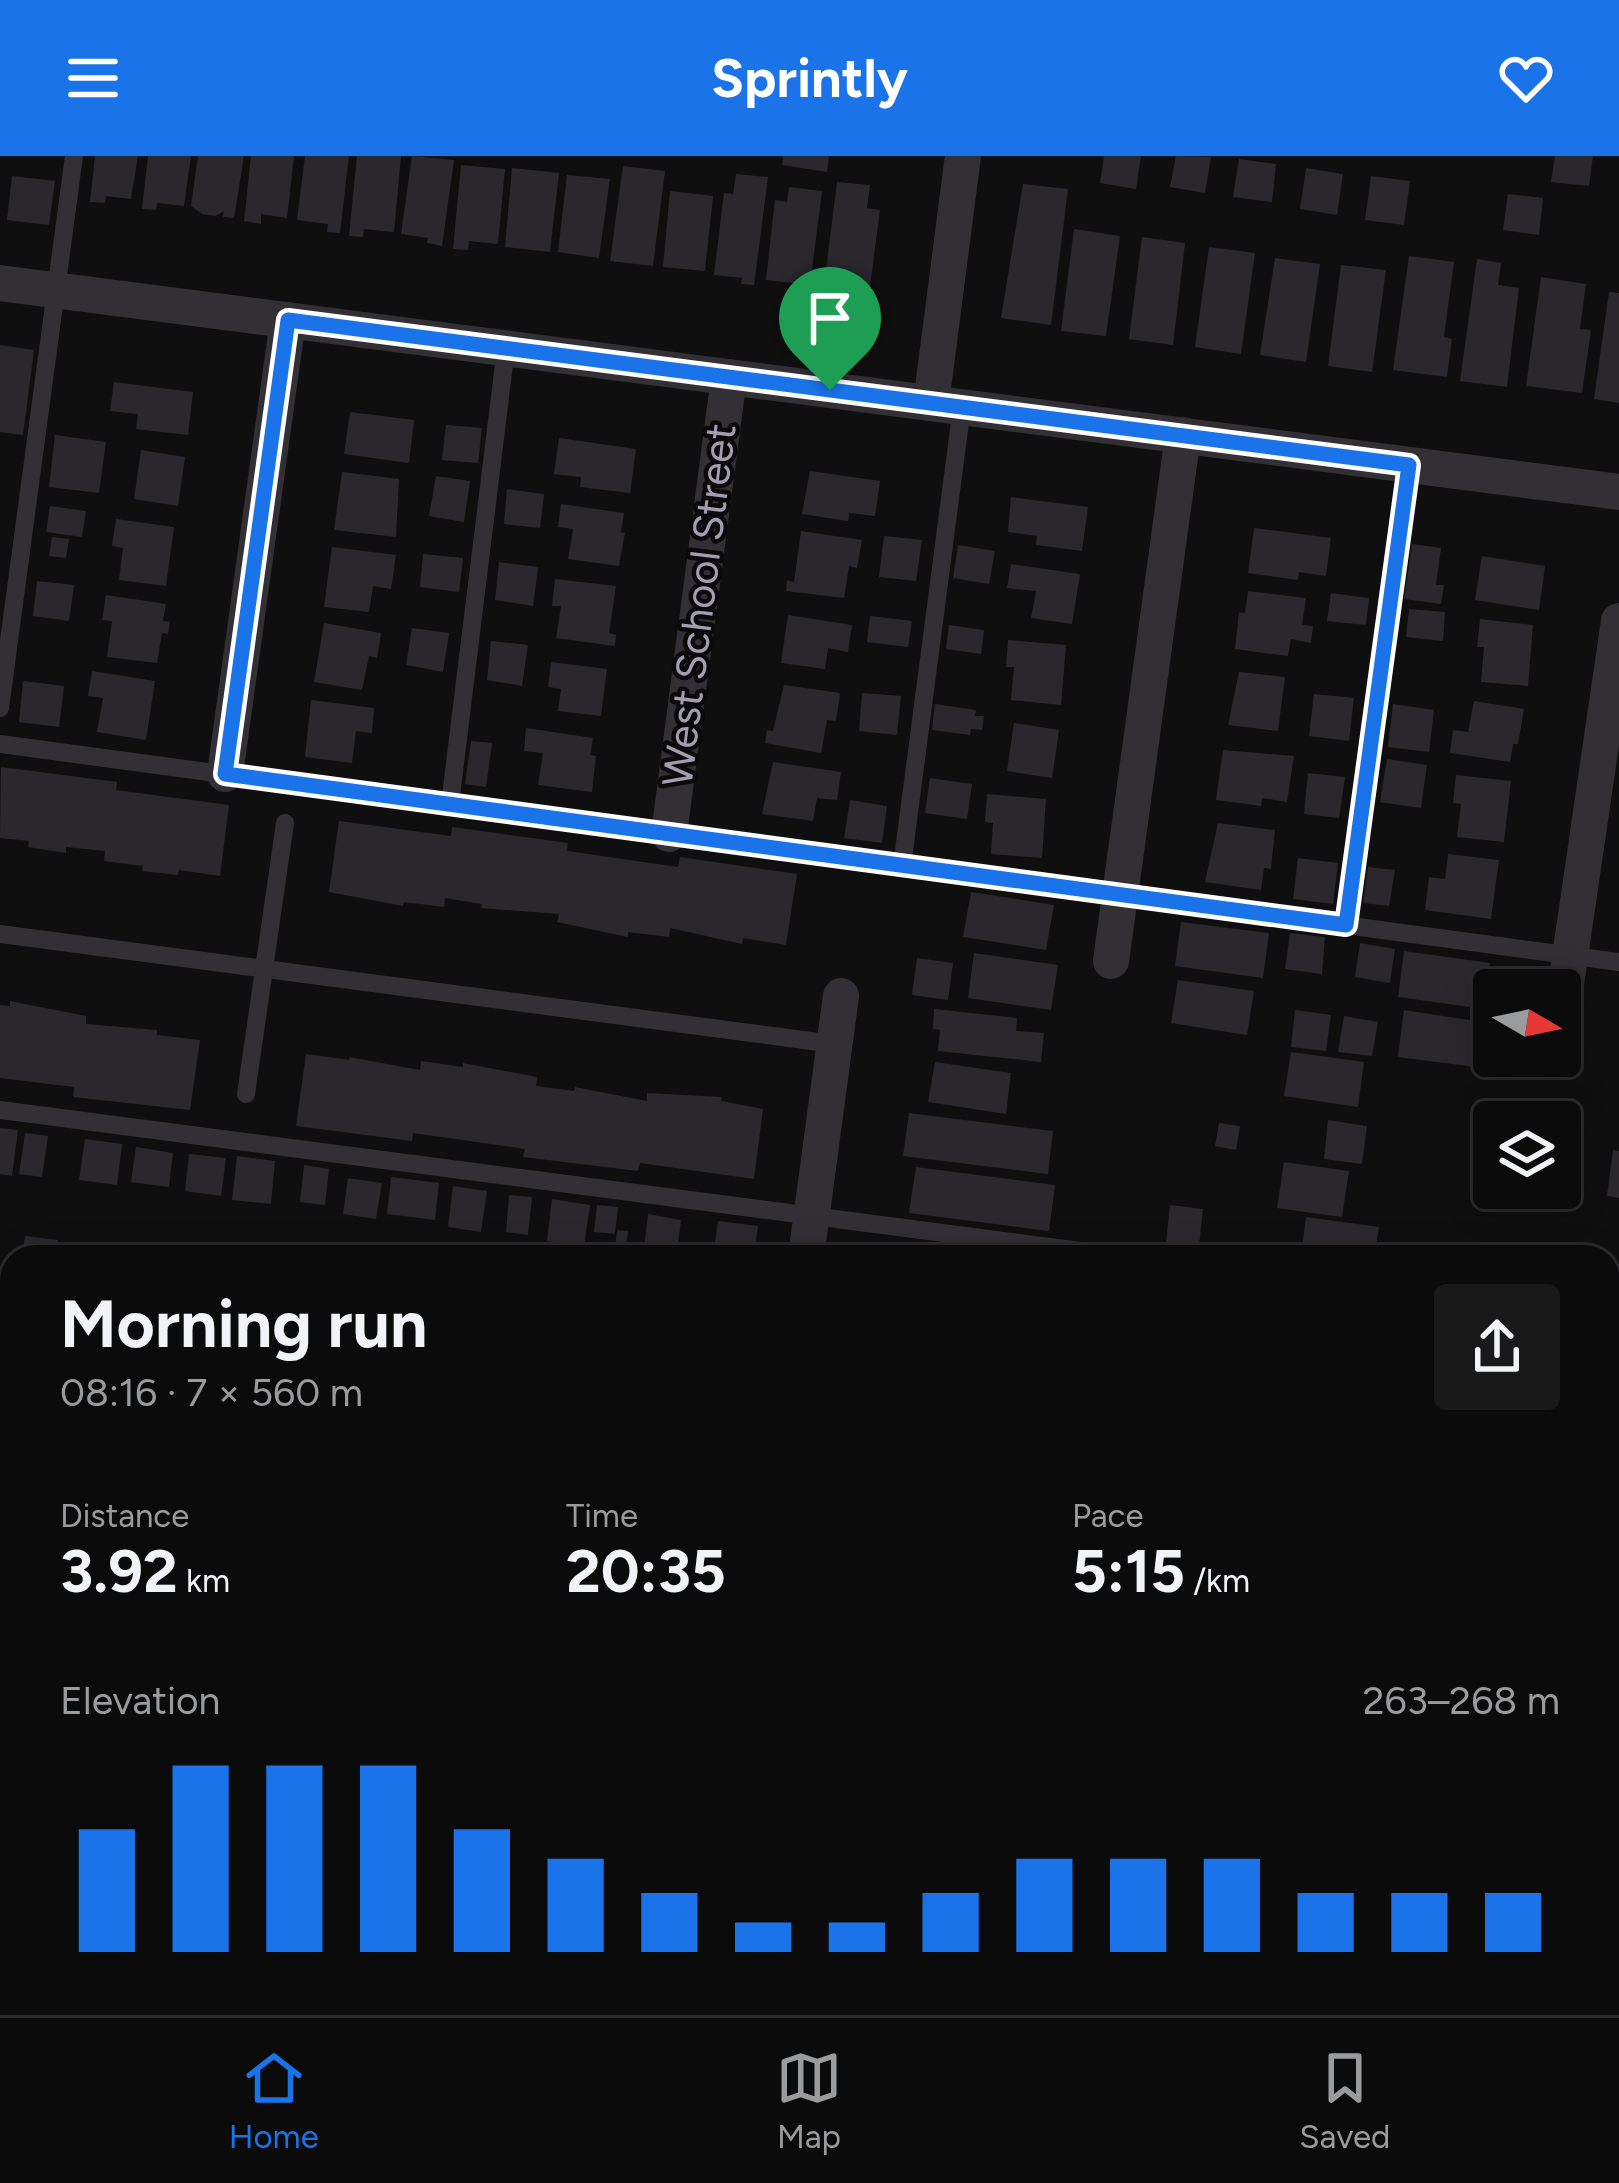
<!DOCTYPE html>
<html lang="en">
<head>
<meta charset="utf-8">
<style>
  :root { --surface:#0b0b0c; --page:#19191a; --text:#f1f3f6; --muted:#9a9b9d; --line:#2b2b2d; --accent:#1a73e8 }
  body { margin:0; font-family:Figtree,sans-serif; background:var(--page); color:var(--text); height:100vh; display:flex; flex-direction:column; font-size:45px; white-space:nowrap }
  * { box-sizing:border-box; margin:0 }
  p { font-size:39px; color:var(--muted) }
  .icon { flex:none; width:66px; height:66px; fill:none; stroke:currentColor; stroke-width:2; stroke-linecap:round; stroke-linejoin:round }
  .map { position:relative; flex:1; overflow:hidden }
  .panel { position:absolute; left:0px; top:1089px; width:1620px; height:771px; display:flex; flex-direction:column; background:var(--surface); border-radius:36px 36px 0 0; box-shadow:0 6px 30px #0003,0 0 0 3px var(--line) }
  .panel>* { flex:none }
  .needle { width:78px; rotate:99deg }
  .fabs { position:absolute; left:1473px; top:813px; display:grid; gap:24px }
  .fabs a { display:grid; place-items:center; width:108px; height:108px; border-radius:12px; background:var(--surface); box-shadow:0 6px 30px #0003,0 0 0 3px var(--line); font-size:60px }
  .pin { position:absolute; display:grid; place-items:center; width:102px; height:102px; color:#fff; margin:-123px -51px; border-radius:50% 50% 50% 0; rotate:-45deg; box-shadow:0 0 12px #0007 }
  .pin .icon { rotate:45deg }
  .round { display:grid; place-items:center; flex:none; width:126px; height:126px; border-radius:12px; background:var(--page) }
  .headline { display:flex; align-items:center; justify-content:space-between; height:204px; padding:0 60px }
  h1 { font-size:66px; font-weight:700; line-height:90px }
  .stats { display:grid; grid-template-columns:repeat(3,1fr); gap:18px; height:204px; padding:12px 60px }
  .stats div { display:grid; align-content:center }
  .stats b { font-size:60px; font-weight:700 }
  .stats small { font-size:33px; font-weight:400 }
  .stats p { font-size:33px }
  .chart { height:336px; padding:24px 60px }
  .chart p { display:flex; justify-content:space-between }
  .chart svg { width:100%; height:216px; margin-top:12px; stroke:var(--accent); stroke-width:6 }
  header { display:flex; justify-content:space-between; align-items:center; height:156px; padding:0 60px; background:var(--accent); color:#fff; font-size:54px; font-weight:700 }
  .dock { display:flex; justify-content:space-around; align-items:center; height:168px; border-top:3px solid var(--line); background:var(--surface); font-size:33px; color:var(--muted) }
  .dock a { display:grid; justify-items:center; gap:6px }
  .dock .active { color:var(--accent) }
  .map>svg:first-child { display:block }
</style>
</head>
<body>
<header><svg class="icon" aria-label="menu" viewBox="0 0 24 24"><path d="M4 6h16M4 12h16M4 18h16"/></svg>Sprintly<svg class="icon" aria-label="heart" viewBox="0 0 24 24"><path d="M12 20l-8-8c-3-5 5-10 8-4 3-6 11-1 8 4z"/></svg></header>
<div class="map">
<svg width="1619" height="1859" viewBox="0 0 1619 1859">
  <rect width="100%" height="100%" fill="#0f0f10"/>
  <g fill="#2a282d">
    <polygon points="95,0 138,0 131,43 106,40 105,47 90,46"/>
    <polygon points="148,0 191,0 184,50 157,47 156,54 142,53"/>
    <polygon points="198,0 244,0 234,62 223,61 224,55 216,60 202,58 191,50"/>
    <polygon points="251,0 294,0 287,62 261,58 261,68 244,65"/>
    <polygon points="305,0 349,0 340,77 327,76 328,68 297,64"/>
    <polygon points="357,0 401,0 394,76 364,73 363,81 349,80"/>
    <polygon points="412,0 454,4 442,90 427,87 428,82 401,78"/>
    <polygon points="783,0 829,0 827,16 782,9"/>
    <polygon points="1104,0 1141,0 1136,33 1100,27"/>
    <polygon points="1176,0 1211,1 1205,37 1170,31"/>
    <polygon points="1555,0 1593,0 1589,30 1551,26"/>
    <polygon points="1239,3 1276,8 1272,46 1233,41"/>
    <polygon points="461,9 505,13 498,88 469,85 468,94 453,93"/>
    <polygon points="623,10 665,15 653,110 610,105"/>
    <polygon points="512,12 559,17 550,96 505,91"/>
    <polygon points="1306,12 1343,18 1337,59 1300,53"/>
    <polygon points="736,18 768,21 754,129 741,128 742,122 714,119 724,37 733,38"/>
    <polygon points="567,19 610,23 599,102 558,96"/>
    <polygon points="12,20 55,25 49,69 7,64"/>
    <polygon points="1371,20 1410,25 1404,69 1365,64"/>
    <polygon points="837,26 870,29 867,52 880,54 869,138 838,134 837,139 823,137"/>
    <polygon points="1023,28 1068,33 1051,169 1001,162"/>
    <polygon points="789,31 822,35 810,129 766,124 775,44 787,46"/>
    <polygon points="670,35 713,40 705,115 663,111"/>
    <polygon points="1508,38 1543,42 1539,79 1503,74"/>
    <polygon points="1074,73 1120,80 1106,180 1061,175"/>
    <polygon points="1142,81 1185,87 1173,189 1129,183"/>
    <polygon points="1209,91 1255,97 1241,198 1195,191"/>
    <polygon points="1409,100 1454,106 1444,181 1452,183 1447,221 1393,214"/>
    <polygon points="1275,102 1320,108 1306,206 1260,199"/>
    <polygon points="1477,103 1501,107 1498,129 1519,132 1507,231 1460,225"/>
    <polygon points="1341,109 1386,114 1372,216 1328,210"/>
    <polygon points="1541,121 1586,128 1580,173 1591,174 1582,237 1526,230"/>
    <polygon points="1609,136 1619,137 1619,247 1594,243"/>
    <polygon points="0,189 34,194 23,279 0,276"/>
    <polygon points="114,226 193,236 188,279 136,273 138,258 110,255"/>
    <polygon points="350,256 414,264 409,307 344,298"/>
    <polygon points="446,269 482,272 478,307 442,304"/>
    <polygon points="55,279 106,286 99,337 49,331"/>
    <polygon points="559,282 636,293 630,337 580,331 581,321 554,318"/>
    <polygon points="141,294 185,301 178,350 134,343"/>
    <polygon points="810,315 880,325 875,360 849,357 848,365 802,358"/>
    <polygon points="342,316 399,323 396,381 334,374"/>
    <polygon points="436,320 470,325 464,366 429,360"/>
    <polygon points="507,333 544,338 540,372 504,368"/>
    <polygon points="1011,341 1088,351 1082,395 1036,389 1037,380 1008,376"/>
    <polygon points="561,348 624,357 621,376 625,377 619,410 568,403 573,373 558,371"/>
    <polygon points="50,350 86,355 82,381 46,376"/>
    <polygon points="116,363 174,371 166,430 119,424 123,392 112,390"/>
    <polygon points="1254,372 1331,382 1326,420 1299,416 1298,424 1248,417"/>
    <polygon points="801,375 862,384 857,412 849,410 844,442 786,435 787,424 794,426"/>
    <polygon points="884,380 922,384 916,425 879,421"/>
    <polygon points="52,381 69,383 66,402 49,400"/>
    <polygon points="1412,388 1441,392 1436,429 1444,429 1441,448 1404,443"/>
    <polygon points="958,389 995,395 989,428 953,422"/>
    <polygon points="332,391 396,399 391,433 373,430 369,456 324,451"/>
    <polygon points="423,398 463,402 459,436 420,431"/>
    <polygon points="1482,400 1545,410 1539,454 1475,444"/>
    <polygon points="499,406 538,411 533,450 495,444"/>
    <polygon points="1011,408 1080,418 1072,468 1031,462 1036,435 1007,432"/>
    <polygon points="555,423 616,430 609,477 616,479 615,490 556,482 561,450 552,450"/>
    <polygon points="37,425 74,429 69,465 33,460"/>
    <polygon points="1248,435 1306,442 1302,469 1313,470 1311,487 1291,483 1288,500 1235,493 1239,456 1245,457"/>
    <polygon points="1331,437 1369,442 1366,469 1327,465"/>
    <polygon points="106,439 166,448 163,465 170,466 168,478 162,477 157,507 107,501 112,465 102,464"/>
    <polygon points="1409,453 1445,456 1443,485 1406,481"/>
    <polygon points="788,459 852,469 848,496 828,492 825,513 781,507"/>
    <polygon points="870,460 912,465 908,491 867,486"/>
    <polygon points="1480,463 1533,469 1528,530 1481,526 1484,491 1477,491"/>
    <polygon points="324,467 381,477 377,502 369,500 362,534 314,526"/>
    <polygon points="949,469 984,474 981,498 946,493"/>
    <polygon points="412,472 449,477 443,516 406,509"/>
    <polygon points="1008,484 1066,489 1061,549 1011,544 1014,511 1006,511"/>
    <polygon points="491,485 528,489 522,530 487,524"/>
    <polygon points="551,506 607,513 601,560 558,555 561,533 548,531"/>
    <polygon points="92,515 155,525 146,584 97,576 103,542 88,540"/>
    <polygon points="1239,516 1285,521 1278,575 1228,569"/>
    <polygon points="23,525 64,530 59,571 19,566"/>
    <polygon points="784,529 840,537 836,565 827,564 821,597 765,587 767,574 773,575"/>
    <polygon points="862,537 901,540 897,579 859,575"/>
    <polygon points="1314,538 1354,542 1349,585 1309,580"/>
    <polygon points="311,544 374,552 372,577 356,575 352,607 305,601"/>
    <polygon points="1474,545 1524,553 1518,588 1513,588 1510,606 1450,597 1453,574 1468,576"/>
    <polygon points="935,548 976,554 975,560 984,560 982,574 971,573 970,579 932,574"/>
    <polygon points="1393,548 1434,554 1429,596 1388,591"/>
    <polygon points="1014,567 1059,574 1052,622 1007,615"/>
    <polygon points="526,572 593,582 590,599 596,600 592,636 538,629 543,597 524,595"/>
    <polygon points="471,585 492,587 486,631 465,628"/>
    <polygon points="1223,594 1294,600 1287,646 1262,642 1261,650 1216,644"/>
    <polygon points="1387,603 1427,609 1421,652 1380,646"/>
    <polygon points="773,606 841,616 837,644 817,642 813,665 762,658"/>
    <polygon points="1,611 117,626 116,634 229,649 220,720 179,714 178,719 142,715 143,710 104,705 105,695 66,691 66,697 28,691 29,685 0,682"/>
    <polygon points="1308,617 1345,621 1339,662 1304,658"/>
    <polygon points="1456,619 1511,625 1504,686 1457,681 1461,648 1453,647"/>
    <polygon points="930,622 972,628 967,663 925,657"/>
    <polygon points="987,638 1046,643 1042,702 991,698 993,667 985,666"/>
    <polygon points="850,644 887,650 882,687 844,682"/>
    <polygon points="339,665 451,680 452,671 568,687 567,695 678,711 680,701 797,718 786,789 743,782 742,788 670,772 669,781 628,776 628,781 557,766 559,758 481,752 482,748 445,742 444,751 404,746 403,750 329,736"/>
    <polygon points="1218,667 1275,674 1271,713 1264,712 1261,734 1205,726"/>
    <polygon points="1448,698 1499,704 1491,763 1425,754 1429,721 1445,723"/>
    <polygon points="1298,702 1338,707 1333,748 1293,743"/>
    <polygon points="1368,711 1395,714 1389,750 1363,747"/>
    <polygon points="971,736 1054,749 1046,794 963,781"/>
    <polygon points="1181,766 1269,777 1263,822 1175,810"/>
    <polygon points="1290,777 1325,781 1322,818 1285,813"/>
    <polygon points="1360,787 1395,793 1390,827 1355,821"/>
    <polygon points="1404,795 1490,807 1484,853 1398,841"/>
    <polygon points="974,797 1058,809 1051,854 968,842"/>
    <polygon points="917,802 953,807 948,844 912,839"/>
    <polygon points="1178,824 1254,835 1247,879 1171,867"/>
    <polygon points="10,845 86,860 86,868 157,874 157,879 200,884 190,954 73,941 74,931 0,922 0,849 10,850"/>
    <polygon points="934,853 1017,862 1016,875 1044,877 1041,906 938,895 940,874 933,873"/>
    <polygon points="1295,854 1331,859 1326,895 1291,891"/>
    <polygon points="1404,854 1482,866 1476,911 1398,901"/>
    <polygon points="1344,860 1378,866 1372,900 1338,896"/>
    <polygon points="1291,896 1364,906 1358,951 1284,940"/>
    <polygon points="306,898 350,904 349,901 420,914 421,905 463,911 463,907 537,921 536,930 574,935 575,931 647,945 647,937 722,941 721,945 763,953 754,1023 640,1007 638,1015 523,1001 525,993 413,977 412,985 296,970"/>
    <polygon points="935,906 1011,917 1006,958 928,946"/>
    <polygon points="909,957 1053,975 1048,1018 903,1000"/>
    <polygon points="1328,964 1367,970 1362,1008 1324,1003"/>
    <polygon points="1219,967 1240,970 1236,994 1215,990"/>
    <polygon points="0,972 18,974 12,1020 0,1018"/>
    <polygon points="25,977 48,980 42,1021 19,1018"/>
    <polygon points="85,983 122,988 117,1029 79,1024"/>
    <polygon points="136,991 173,997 169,1031 131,1026"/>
    <polygon points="1613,994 1619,995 1619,1042 1607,1040"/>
    <polygon points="189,998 226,1002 221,1040 185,1035"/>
    <polygon points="237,1000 275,1005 271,1048 232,1044"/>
    <polygon points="1284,1006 1349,1015 1342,1061 1277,1052"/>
    <polygon points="304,1009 329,1013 325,1049 300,1046"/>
    <polygon points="916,1011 1055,1029 1049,1075 909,1057"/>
    <polygon points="391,1021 439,1027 435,1064 387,1058"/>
    <polygon points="348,1022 382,1027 376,1063 343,1058"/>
    <polygon points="453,1030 487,1035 481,1076 448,1071"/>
    <polygon points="509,1039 532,1041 528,1079 506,1076"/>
    <polygon points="552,1043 590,1049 584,1090 547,1085"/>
    <polygon points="597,1049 618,1051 615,1078 594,1076"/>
    <polygon points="1170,1049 1203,1053 1199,1090 1166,1087"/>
    <polygon points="648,1058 681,1064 677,1096 644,1091"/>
    <polygon points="1306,1061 1379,1071 1374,1101 1301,1101"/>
    <polygon points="718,1065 758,1070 754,1101 713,1101"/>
    <polygon points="617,1074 628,1075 626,1089 640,1091 638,1101 614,1101"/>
    <polygon points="25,1080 58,1084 55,1101 22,1101"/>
    <polygon points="891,1087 930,1092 929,1101 889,1101"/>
    <polygon points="9,1122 12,1122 12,1168 3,1167"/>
    <polygon points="1616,1187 1619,1187 1619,1230 1610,1229"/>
    <polygon points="1608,1282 1619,1283 1619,1381 1608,1379"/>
    <polygon points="0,1332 12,1334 12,1405 6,1405 4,1422 0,1422"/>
    <polygon points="1608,1541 1619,1542 1611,1644 1608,1644"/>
    <polygon points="5,1550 12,1552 12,1597 0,1596"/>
    <polygon points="0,1642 12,1644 12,1741 0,1739"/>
    <polygon points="1608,1766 1619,1768 1619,1806 1608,1805"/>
    <polygon points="807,1848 849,1848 848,1859 806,1859"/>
    <polygon points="869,1848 911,1848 903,1859 867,1859"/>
    <polygon points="930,1848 974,1848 972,1859 928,1859"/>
    <polygon points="990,1848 1035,1848 1033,1859 988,1859"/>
    <polygon points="1053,1848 1098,1848 1097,1859 1051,1859"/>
    <polygon points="1114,1848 1159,1848 1157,1859 1113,1859"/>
    <polygon points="1177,1848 1222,1848 1220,1859 1176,1859"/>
    <polygon points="1238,1848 1281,1848 1279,1859 1237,1859"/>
    <polygon points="1302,1848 1344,1848 1342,1859 1301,1859"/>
    <polygon points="1350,1848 1391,1848 1389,1859 1348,1859"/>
    <polygon points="1411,1848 1454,1848 1453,1859 1410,1859"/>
    <polygon points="1474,1848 1516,1850 1514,1859 1472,1859"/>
  </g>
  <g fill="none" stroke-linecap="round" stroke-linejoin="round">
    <g stroke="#322f35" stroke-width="18">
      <polyline points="0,552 74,0"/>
      <polyline points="0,588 1619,806"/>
      <polyline points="450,648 506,192"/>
      <polyline points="902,710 962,251"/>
      <polyline points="1346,769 1409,309"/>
      <polyline points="0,778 834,888"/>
      <polyline points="246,938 285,667"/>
      <polyline points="0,954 1127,1101"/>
      <polyline points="1608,1164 1619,1165"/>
      <polyline points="0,1536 12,1538"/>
      <polyline points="1608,1744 1619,1745"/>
    </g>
    <g stroke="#322f35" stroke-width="36">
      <polyline points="0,127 1619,336"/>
      <polyline points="931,247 963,0"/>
      <polyline points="225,618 288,164"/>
      <polyline points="669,678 729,221"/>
      <polyline points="1111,805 1183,279"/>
      <polyline points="1561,862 1619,465"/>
      <polyline points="806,1101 841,840"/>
      <polyline points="0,1246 12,1247"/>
      <polyline points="1608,1454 1619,1455"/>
      <polyline points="0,1827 12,1829"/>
      <polyline points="160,1848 246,1859"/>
      <polyline points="707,1859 709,1848"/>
    </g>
  </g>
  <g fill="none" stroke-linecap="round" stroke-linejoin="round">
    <g stroke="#fff" stroke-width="24">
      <polygon id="route" points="288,164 1409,309 1346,769 225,618"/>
    </g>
    <use href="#route" stroke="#1a73e8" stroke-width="15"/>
  </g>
  <g text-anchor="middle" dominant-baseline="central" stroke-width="9" stroke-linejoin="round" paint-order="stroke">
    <g font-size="42" fill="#a49eb2" stroke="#0a0a0b">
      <text transform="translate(699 449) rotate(-83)">West School Street</text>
    </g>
  </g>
</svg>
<div class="fabs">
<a><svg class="needle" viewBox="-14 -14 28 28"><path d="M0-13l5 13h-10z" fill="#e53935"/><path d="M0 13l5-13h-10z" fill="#9a9b9d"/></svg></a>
<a><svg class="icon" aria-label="layers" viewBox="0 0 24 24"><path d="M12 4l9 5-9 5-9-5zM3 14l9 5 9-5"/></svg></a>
</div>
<div class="pin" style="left:830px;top:234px;background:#1e9e55"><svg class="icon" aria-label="arrive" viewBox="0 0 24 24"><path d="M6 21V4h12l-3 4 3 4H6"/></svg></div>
<section class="panel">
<div class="headline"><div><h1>Morning run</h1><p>08:16 · 7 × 560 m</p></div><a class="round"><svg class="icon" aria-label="share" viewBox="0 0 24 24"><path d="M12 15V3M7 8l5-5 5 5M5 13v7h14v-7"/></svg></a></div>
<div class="stats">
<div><p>Distance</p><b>3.92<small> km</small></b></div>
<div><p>Time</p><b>20:35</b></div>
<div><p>Pace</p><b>5:15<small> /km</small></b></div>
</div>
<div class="chart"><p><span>Elevation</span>263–268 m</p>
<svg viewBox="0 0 160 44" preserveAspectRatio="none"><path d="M5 44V19M15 44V6M25 44V6M35 44V6M45 44V19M55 44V25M65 44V32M75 44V38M85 44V38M95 44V32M105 44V25M115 44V25M125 44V25M135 44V32M145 44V32M155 44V32"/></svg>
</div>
</section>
</div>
<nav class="dock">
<a class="active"><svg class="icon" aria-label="home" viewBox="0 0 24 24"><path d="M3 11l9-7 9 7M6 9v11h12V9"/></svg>Home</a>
<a><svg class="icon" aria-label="map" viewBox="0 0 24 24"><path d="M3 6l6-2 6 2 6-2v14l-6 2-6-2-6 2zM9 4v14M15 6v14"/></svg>Map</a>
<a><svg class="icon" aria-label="saved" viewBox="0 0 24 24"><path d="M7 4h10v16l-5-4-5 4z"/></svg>Saved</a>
</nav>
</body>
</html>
